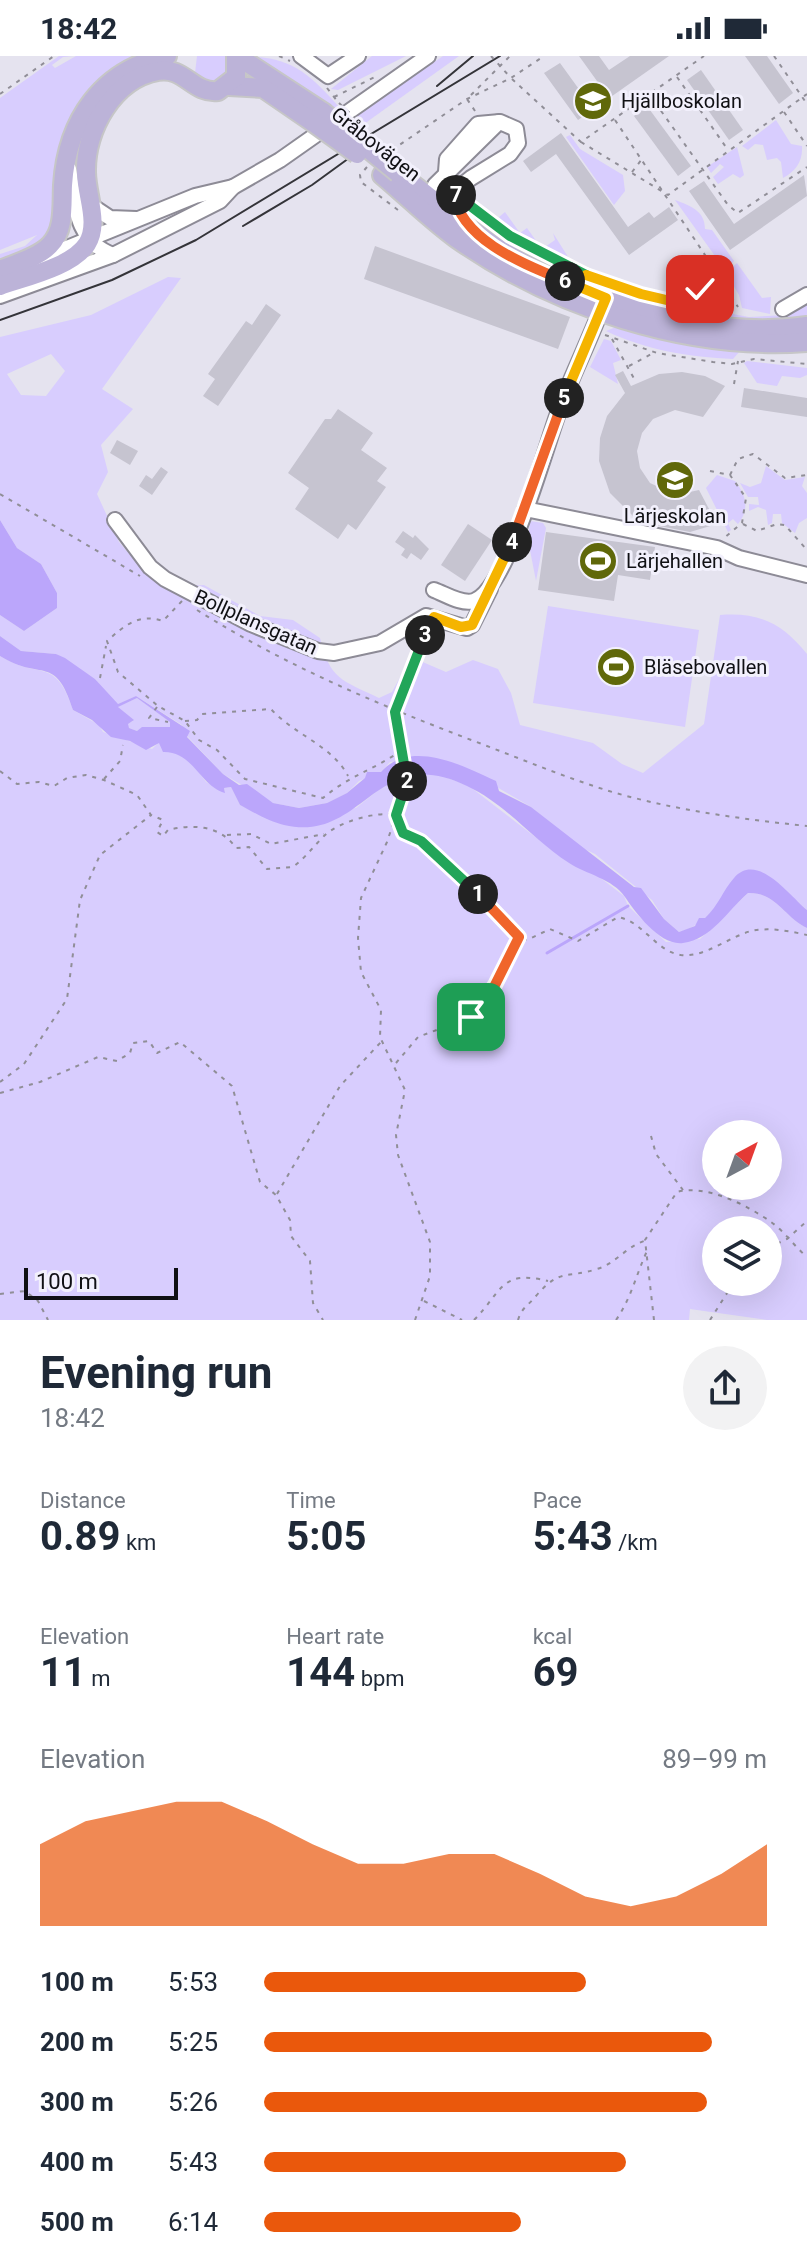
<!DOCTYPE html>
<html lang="en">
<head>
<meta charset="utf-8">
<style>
  :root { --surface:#fff; --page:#f2f2f3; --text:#1f2937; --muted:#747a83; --accent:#ea580c }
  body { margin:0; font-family:Roboto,sans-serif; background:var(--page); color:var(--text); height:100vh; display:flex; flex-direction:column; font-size:30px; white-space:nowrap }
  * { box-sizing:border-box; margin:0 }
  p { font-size:26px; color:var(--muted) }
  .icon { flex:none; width:44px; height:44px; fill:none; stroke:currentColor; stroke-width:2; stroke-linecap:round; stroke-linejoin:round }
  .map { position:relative; height:1264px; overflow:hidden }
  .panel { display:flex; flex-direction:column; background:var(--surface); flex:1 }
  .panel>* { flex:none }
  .needle { width:52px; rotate:41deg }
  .tools { position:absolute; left:702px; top:1064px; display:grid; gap:16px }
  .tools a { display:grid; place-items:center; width:80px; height:80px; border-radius:50%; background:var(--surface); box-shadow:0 8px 32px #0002; font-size:40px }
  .scale { position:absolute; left:24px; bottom:20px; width:154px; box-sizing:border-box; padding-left:8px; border:4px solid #101014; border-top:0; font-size:22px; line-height:28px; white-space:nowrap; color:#101014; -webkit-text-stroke:6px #f2f0fc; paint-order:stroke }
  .pin { position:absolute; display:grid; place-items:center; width:68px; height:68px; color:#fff; margin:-34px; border-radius:16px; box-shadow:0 4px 12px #0006 }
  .km { position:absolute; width:40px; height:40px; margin:-20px; border-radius:50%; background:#222; color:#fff; font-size:22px; line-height:40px; text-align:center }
  .round { display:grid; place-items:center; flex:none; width:84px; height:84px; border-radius:42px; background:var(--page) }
  .summary { display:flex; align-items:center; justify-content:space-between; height:136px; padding:0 40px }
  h1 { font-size:44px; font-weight:700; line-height:60px }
  .metrics { display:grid; grid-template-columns:repeat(3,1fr); gap:12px; height:136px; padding:8px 40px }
  .metrics div { display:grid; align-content:center }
  .metrics b { font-size:40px; font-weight:700 }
  .metrics small { font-size:22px; font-weight:400 }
  .metrics p { font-size:22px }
  .chart { height:224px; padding:16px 40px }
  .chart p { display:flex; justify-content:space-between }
  .chart svg { width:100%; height:144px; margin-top:8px; fill:var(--accent); opacity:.7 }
  ul { padding:0 40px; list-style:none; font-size:26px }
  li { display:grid; grid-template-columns:128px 96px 1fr; align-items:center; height:60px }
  li i { height:20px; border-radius:10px; background:var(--accent) }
  .status { display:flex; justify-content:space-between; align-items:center; height:56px; padding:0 40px; background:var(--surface); direction:ltr }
  .status svg { height:22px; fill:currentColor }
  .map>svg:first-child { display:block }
</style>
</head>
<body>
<div class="status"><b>18:42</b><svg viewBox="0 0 49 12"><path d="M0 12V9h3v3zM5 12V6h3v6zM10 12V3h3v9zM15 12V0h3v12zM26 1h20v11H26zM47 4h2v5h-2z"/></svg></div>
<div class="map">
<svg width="807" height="1264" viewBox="0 0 807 1264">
  <rect width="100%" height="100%" fill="#e5e3ef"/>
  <g fill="#d8cdfe" fill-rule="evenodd">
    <path d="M 59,0 L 73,0 L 63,1 L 52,9 L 55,12 L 76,0 L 142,0 C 56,26 59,104 52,178 L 29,195 L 0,204 L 0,198 L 25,190 L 37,179 L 0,194 L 0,42 Z"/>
    <polygon points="197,0 228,0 231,14 213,29 195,17"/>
    <path d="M 242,0 C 291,0 309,17 340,52 L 331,57 Z"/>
    <polygon points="372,0 406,0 338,34 331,33"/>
    <polygon points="443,0 459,0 364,68 356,61"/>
    <path d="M 776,64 L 791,88 L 802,90 C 803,105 796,115 783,122 L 781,106 L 777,102 L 767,104 L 763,89 L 755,88 L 748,94 L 742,90 Z"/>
    <polygon points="570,79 580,93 623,119 625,135 614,149 566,81"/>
    <polygon points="737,91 744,119 740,122 733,118 718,128 713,121 724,111 720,108 711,117 707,111"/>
    <path d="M 675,144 C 691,150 705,155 705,173 L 712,174 L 734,205 L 725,214 Z"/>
    <polygon points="505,156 520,177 527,172 542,193 555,184 553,177 575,212 515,181 499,161"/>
    <polygon points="737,207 762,242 771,241 770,258 742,252 739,239 726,217"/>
    <path d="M 168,221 L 181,222 L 102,333 L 133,353 L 101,389 L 108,416 L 97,438 L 119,486 L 145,516 L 165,531 L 204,529 L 260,560 L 293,564 L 320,582 C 330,624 342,624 379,642 L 392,636 L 411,601 L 446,616 L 473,604 L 498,613 L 511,637 L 520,669 L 593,687 L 622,708 L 643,717 L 704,668 L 720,559 C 759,556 782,567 807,598 L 807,854 C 785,836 770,810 740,817 C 723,841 708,869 679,876 L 664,863 L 652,844 L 595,798 L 582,792 L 531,751 L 466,713 L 431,701 L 390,706 L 381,716 L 359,725 L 347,737 L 327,747 L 299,752 L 273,747 L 223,718 L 187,680 L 182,669 L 136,640 L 116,649 L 95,623 L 56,598 L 21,595 L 0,580 L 0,559 L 24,575 L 57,552 L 57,537 L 41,508 L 17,492 L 0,464 L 0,281 L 91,259 ZM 51,298 L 65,315 L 46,340 L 21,339 L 7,318 Z"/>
    <path d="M 586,221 L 646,242 L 749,261 L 786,259 L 807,246 L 807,265 C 729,273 655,250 581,228 Z"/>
    <path d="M 621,269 L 740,290 L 740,295 L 733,303 C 689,301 646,294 606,275 Z"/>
    <polygon points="604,283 611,285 621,304 613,307 618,328 590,311"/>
    <polygon points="747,305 807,312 807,319 800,322 782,320 777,330 757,327 744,307"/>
    <polygon points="766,410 785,424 805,421 802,430 807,437 807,462 799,467 795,477 782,467 781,458 773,458 772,467 768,469 766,454 758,451 749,455 749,448 759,449 758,441 748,441 740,427 750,431 761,427"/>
    <path d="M 717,419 L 735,425 C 746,439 750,453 738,468 L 733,463 L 728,467 L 731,474 L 728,476 L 706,432 Z"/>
    <polygon points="530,465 543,467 546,472 536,525 528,484"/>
    <polygon points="548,550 699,574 685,671 533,647"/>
    <path d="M 0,600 C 40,625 55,599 73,654 L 99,669 L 103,676 L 152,693 L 159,686 L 192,707 L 206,726 L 225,736 L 224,732 L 231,731 L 240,749 L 264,760 L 356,752 L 386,728 L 413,717 L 437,718 L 469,730 L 569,807 L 598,820 L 624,840 L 628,850 L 666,886 L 700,883 L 748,837 C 776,836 784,861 807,872 L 807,1264 L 767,1264 L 690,1253 L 689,1264 L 0,1264 ZM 716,1078 L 768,1078 L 768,1130 L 716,1130 ZM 716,1174 L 768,1174 L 768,1226 L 716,1226 Z"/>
    <polygon points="137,642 170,666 170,672 142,672 137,675 129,672 127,668 133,665 117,651"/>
  </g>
  <g fill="#bba6fb" fill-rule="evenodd">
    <polygon points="0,464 17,492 41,508 57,537 57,552 24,575 0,559"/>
    <path d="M 0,580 L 21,595 L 56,598 L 65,602 L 95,623 L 118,648 L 136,640 L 190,675 L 187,681 L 223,718 L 239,729 L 247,728 L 273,747 L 299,752 L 327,747 L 347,737 L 365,722 L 367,716 L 381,716 C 410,683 462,709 496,725 L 499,735 L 531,751 L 634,831 L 641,832 L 664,863 L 679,876 L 695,870 L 699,862 L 705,862 C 719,849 723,834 734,822 C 757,795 790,840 807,854 L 807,872 C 784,861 776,836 748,837 C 727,855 712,883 683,887 C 660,890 636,857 625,841 C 613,823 586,818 569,807 C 533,784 506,748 467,730 C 375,685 364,788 284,769 C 270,766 253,756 240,749 L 231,731 L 224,732 L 225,737 C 199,729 193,695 163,696 L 159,687 L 146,694 L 130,685 L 111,681 L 92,664 L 73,654 C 55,597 42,626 0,600 ZM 137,642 L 170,666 L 170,671 L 142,671 L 137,675 L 129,672 L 128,668 L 134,664 L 118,651 Z"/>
  </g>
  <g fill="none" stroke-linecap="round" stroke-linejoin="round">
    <polyline stroke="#bba6fb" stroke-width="3" points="547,897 628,850"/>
  </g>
  <g fill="#c6c4d0">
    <polygon points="579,0 599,0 609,14 630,0 669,0 578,64 544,17 560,7 581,36 597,25"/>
    <polygon points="745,0 767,0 793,37 779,48"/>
    <polygon points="701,14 743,74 729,84 687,24"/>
    <polygon points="647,50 691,110 678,120 634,60"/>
    <polygon points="561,77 628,171 649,156 654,162 669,151 678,164 629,199 556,98 531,116 523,105"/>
    <polygon points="804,119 807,140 730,194 689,135 704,125 734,168"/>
    <polygon points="375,190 570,261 558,293 364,223"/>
    <polygon points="266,248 281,259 218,350 203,340 215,323 208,318 246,265 252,269"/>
    <polygon points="623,315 631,330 659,318 682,316 705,320 725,330 703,361 675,354 653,363 642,377 637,395 640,412 650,427 676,439 699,434 717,468 690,476 639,466 610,437 599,405 600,382 607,360 625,337 615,319"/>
    <polygon points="744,332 807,342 807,361 741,351"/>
    <polygon points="338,353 373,377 361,394 387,412 377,425 386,431 356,474 348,468 338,483 295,453 309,432 288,417 325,363 331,363"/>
    <polygon points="117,384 138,395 130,409 110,397"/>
    <polygon points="161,411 168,416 152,439 139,430 146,419 152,423"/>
    <polygon points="468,468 492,484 465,525 441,509"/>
    <polygon points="403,475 413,482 415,479 429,493 421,504 411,497 407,503 401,499 405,493 395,486"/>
    <polygon points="546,476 655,491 650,524 618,519 614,545 538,534"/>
  </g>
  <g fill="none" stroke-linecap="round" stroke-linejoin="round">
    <g stroke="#8d8b96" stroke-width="18">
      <g id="minor">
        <polyline points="301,0 328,20 358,0"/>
        <path d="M 69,113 C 75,148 76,186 113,199"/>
        <polyline points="89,148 110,162 136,163"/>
        <polyline points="429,149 435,129 499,66"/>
        <polyline points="431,154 471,122 510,98 518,87 516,73 500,66 478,68 447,103 446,116"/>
        <polyline points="35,205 195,140 233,131"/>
        <polyline points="0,240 113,199 220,145 233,131 280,104 428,0"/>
        <polyline points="783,253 807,239"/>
        <polyline points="525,453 717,492 739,502 807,519"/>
        <polyline points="115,464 150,511 165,523 251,568 318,595 334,597 380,587 426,560 467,572 472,569 490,533"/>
        <path d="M 434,534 C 445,538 462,549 474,545 C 508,533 547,385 561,349 C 574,315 591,281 604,246"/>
      </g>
    </g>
    <g stroke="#c6c6c7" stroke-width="22">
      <g id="major">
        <polyline points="237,0 323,56"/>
        <polyline points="229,30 263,32 314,67"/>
        <path d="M 398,117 C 427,139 456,163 486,184 C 569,242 706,285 807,270"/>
        <path d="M 382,119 C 407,140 430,163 456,182 C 554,251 687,295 807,286"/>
        <path d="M 0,214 C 15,208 39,201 50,189 C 65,174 62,149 63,129 C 67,65 101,14 167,0"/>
        <path d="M 0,230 C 25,221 72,211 87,188 C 100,167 86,139 86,116 C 85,74 113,23 158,15 C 184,10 193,38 218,35 L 236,21 L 236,0"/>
      </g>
    </g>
    <g stroke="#908e97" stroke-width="2" stroke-dasharray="4 6" stroke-linecap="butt">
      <polyline points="279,0 290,5"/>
      <polyline points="774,0 807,48"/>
      <polyline points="677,21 728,94"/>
      <polyline points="512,23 581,86 704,0"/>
      <polyline points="327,32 338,46"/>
      <polyline points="653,37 654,45 728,149 738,157 807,111"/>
      <polyline points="0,38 54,0"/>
      <polyline points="334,41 377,20"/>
      <polyline points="475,55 467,43 510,0"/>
      <polyline points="784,56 807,90"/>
      <polyline points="615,64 713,211 715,224"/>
      <polyline points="581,86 668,139 807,38"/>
      <polyline points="392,94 467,43 511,22 544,0"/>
      <polyline points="367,111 360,119 361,126 402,157"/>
      <polyline points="632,116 642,103"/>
      <path d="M 462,144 C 532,199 612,237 701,252"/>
      <path d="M 696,250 C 697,234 704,224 721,224 L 738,251"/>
      <polyline points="605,279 657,297 713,306 732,308 754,303 807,308"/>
      <polyline points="612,283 636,326"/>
      <polyline points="629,310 655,296"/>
      <polyline points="734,328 738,305"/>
      <polyline points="710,415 730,419 746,442 742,467 724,482"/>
      <polyline points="730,419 738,403 753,398 785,422 807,419"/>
      <polyline points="0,438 140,520"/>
      <polyline points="743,468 757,475 777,468 785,469 807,494"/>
      <path d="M 182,545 L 163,565 C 139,557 125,569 107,585 L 118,616 L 158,650 L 185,665 L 199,684 L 217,694 L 245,723 L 323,742 C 350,719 374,714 402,694"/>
      <path d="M 197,554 C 283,608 372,646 466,682 C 514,700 561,720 609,735 C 673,754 741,763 807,770"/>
      <polyline points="100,622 106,590"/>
      <polyline points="157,651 149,662 168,666"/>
      <path d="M 185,665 L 197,664 L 202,658 L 271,653 C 293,678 333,690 348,720"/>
      <path d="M 0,715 L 17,728 L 39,726 L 54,730 L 67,722 L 86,719 L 104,724 L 137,739 L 151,759 L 163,764 L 157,776 L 163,780 L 168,774 C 193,768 220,769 236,792 L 249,791 L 267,813 L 293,811 C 305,802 313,791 324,780 C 338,766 376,755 395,759"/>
      <polyline points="104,723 120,705 123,689"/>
      <path d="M 396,760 L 403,777 C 443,788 491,851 519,881 L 527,884 L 550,873 L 578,885 L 618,861 C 644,866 655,895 681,899 C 704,902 729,881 751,875 C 769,871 789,875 807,879"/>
      <polyline points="227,779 251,778 271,788 324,778"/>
      <polyline points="396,1007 418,981 471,961 495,929 519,881"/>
      <polyline points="0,1026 24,1008 67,943 80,844 100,799 151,759"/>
      <polyline points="0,1037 40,1026 98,1001 117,1005 130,997 133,987 149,985 157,997 180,986 232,1030 260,1126 276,1139 290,1164 291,1180 310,1205 313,1247 323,1264"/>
      <polyline points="651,1080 656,1098 683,1134"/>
      <polyline points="277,1138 340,1030 381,986"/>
      <polyline points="768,1192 787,1183 807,1165"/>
      <polyline points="0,1238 25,1235 38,1245 48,1264"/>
      <polyline points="424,1245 462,1264"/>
      <polyline points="415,1264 430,1220 430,1186 398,1099 396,1079 405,1034 380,981 381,954 361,916 358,882 361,842 387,786 408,723 395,656 428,572"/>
      <path d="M 474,1264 C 502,1236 500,1213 548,1225"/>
      <path d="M 518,1264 C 522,1251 528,1250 536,1240 C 561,1211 567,1223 597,1213 C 615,1208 626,1191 644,1185"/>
      <path d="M 616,1264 C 632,1241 636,1218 648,1193"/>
      <path d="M 654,1264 L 645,1184 L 677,1136 C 706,1128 747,1149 771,1166 C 784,1175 794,1190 807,1201"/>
      <polyline points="710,1264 734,1226"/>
    </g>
    <use href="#minor" stroke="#fff" stroke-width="14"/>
    <use href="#major" stroke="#bcb3d8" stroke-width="18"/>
    <g stroke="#343439" stroke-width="2">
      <polyline points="437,30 473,0"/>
      <polyline points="243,170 312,129 367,89"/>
      <polyline points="0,264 112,224 196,184 500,0"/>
    </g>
    <g stroke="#c6c6c7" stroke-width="22" stroke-linecap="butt">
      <g id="major-bridge">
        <polyline points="323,56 398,117"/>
        <polyline points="314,67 357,98"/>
      </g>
    </g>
    <g stroke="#908e97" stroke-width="2" stroke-dasharray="4 6" stroke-linecap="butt">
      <polyline points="491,0 511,22"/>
      <polyline points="339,47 362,68"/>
    </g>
    <use href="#major-bridge" stroke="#bcb3d8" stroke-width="18"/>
  </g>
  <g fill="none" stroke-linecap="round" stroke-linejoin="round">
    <g stroke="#fff" stroke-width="16">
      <polyline id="split-1" points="471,961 495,929 519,881 478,838"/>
    </g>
    <g stroke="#fff" stroke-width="16">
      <polyline id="split-2" points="407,725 396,759 403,777 421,785 478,838"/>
    </g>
    <g stroke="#fff" stroke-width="16">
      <polyline id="split-3" points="407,725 395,656 425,579"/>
    </g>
    <g stroke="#fff" stroke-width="16">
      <polyline id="split-4" points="425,579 434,561 461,571 472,569 512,486"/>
    </g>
    <g stroke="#fff" stroke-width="16">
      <polyline id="split-5" points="512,486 564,342"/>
    </g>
    <g stroke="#fff" stroke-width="16">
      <polyline id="split-6" points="564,342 606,242 565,225"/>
    </g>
    <g stroke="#fff" stroke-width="16">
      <path id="split-7" d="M 456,139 L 453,137 C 462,185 524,208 565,225"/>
    </g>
    <g stroke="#fff" stroke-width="16">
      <polyline id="split-8" points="456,139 510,180 586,219"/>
    </g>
    <g stroke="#fff" stroke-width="16">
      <polyline id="split-9" points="586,219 641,238 696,251 700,233"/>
    </g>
    <use href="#split-1" stroke="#f0652b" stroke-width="10"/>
    <use href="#split-2" stroke="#22a559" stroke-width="10"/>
    <use href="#split-3" stroke="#22a559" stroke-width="10"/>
    <use href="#split-4" stroke="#f5b400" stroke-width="10"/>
    <use href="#split-5" stroke="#f0652b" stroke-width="10"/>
    <use href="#split-6" stroke="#f5b400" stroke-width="10"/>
    <use href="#split-7" stroke="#f0652b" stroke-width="10"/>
    <use href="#split-8" stroke="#22a559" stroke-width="10"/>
    <use href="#split-9" stroke="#f5b400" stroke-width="10"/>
  </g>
  <defs>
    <g id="school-disc" transform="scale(2)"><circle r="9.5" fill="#60680a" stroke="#f2f0fc"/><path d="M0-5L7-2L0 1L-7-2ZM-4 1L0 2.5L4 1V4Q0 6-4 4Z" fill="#fff"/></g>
    <g id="stadium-disc" transform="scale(2)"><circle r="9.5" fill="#60680a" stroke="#f2f0fc"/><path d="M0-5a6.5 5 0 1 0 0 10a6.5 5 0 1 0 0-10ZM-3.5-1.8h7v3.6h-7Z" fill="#fff"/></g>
  </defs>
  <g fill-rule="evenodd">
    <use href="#school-disc" x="593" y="45"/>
    <use href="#school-disc" x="675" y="424"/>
    <use href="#stadium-disc" x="598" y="505"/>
    <use href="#stadium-disc" x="616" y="611"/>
  </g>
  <g text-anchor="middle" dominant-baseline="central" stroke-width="6" stroke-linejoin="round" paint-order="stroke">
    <g font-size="20" fill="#101014" stroke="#f2f0fc" text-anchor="start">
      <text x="621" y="45">Hjällboskolan</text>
      <text x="675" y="460" text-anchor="middle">Lärjeskolan</text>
      <text x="626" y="505">Lärjehallen</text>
      <text x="644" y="611">Bläsebovallen</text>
    </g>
    <g font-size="20" fill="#101014" stroke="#f2f0fc">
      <text transform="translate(376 88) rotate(38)">Gråbovägen</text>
      <text transform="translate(256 566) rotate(24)">Bollplansgatan</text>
    </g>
  </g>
</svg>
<div class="tools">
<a><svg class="needle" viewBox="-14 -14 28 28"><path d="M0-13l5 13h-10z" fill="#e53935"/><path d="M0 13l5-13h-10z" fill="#747a83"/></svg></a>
<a><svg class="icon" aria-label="layers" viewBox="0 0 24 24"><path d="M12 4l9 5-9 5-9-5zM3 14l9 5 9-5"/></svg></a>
</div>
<div class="scale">100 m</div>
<div class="pin" style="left:471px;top:961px;background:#1e9e55"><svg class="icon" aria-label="arrive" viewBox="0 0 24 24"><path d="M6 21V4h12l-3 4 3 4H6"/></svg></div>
<div class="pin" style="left:700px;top:233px;background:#d93025"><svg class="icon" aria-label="check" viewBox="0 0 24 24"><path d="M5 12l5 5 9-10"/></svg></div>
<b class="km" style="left:478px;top:838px">1</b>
<b class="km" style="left:407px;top:725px">2</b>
<b class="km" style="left:425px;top:579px">3</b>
<b class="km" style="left:512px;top:486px">4</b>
<b class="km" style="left:564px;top:342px">5</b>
<b class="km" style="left:565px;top:225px">6</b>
<b class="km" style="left:456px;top:139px">7</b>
</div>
<section class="panel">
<div class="summary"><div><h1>Evening run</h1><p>18:42</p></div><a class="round"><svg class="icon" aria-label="share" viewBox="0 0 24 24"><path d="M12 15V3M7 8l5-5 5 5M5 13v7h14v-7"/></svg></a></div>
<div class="metrics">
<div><p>Distance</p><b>0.89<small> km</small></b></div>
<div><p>Time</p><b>5:05</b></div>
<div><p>Pace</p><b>5:43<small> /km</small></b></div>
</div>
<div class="metrics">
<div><p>Elevation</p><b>11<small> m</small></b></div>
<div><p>Heart rate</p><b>144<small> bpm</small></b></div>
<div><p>kcal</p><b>69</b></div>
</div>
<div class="chart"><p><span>Elevation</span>89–99 m</p>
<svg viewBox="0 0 160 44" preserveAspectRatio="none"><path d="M0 44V19L10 12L20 9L30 6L40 6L50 12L60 19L70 25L80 25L90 22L100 22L110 28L120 35L130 38L140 35L150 28L160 19V44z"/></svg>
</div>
<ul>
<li><b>100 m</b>5:53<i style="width:64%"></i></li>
<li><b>200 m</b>5:25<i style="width:89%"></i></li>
<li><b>300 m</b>5:26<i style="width:88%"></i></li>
<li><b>400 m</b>5:43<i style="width:72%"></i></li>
<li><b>500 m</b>6:14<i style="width:51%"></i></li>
</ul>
</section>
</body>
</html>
